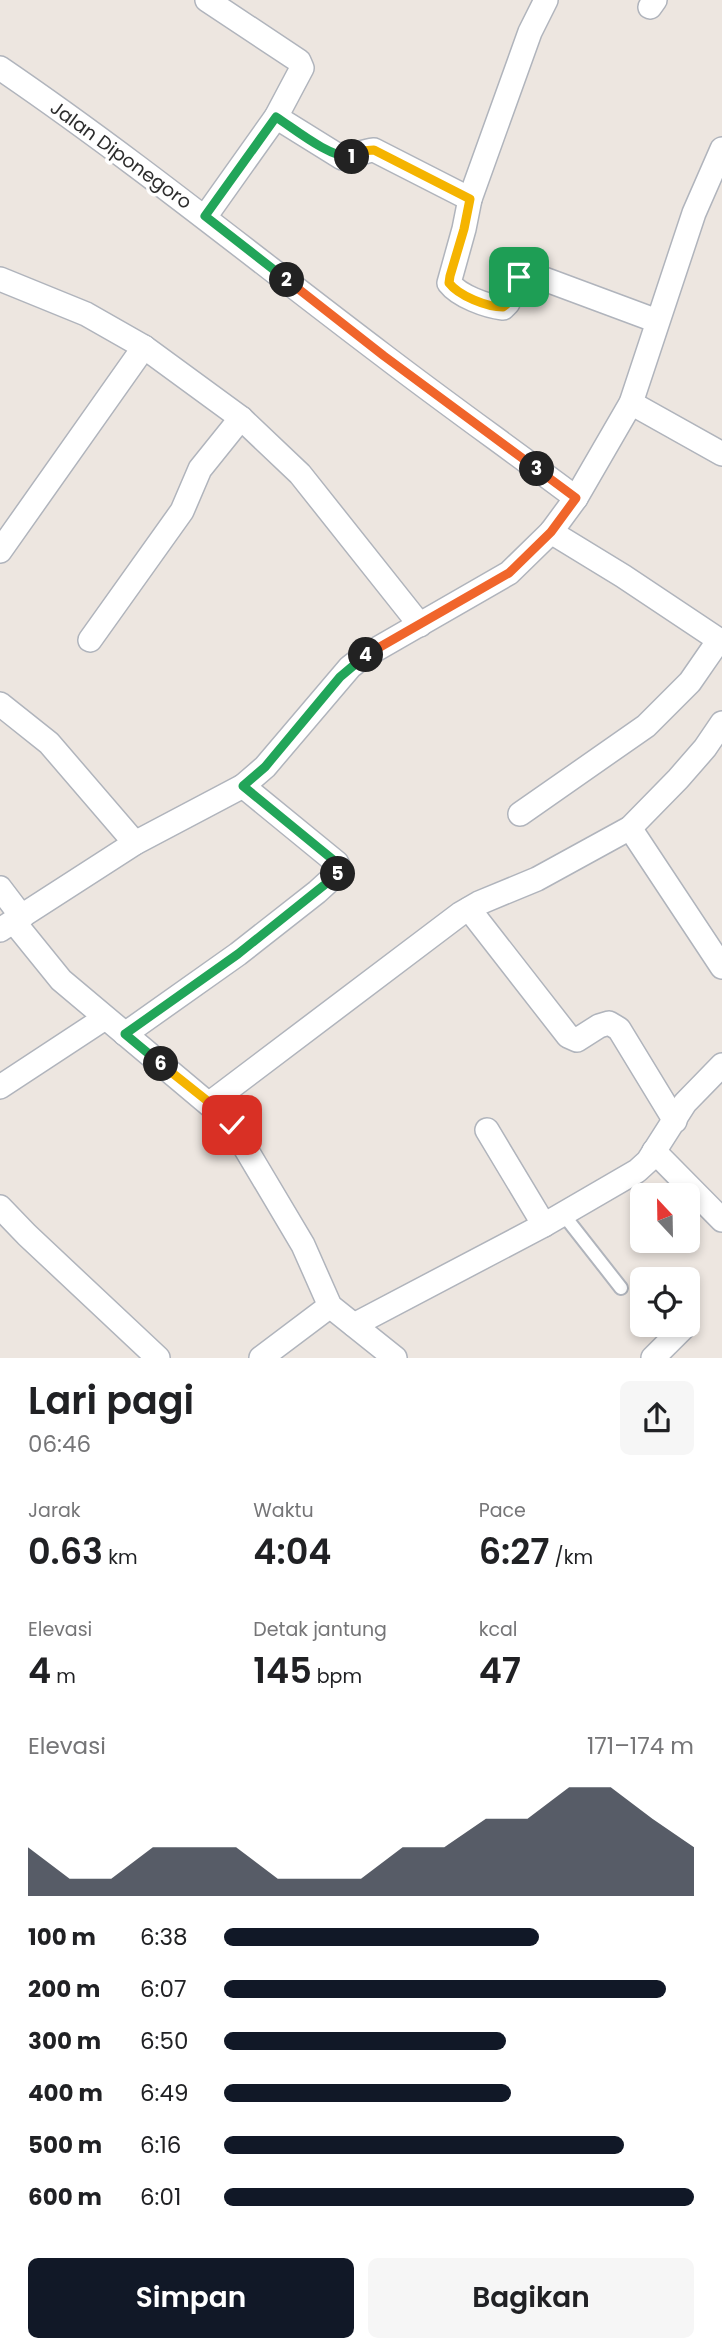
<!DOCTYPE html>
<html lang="id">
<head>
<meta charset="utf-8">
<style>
  :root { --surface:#fff; --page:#f6f6f6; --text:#202124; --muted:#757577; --accent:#111827 }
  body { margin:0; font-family:Poppins,sans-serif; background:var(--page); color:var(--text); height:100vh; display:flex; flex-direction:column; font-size:26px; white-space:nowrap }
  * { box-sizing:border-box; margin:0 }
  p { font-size:23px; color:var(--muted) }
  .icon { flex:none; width:38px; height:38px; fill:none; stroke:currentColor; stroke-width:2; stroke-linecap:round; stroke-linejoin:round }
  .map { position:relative; height:1358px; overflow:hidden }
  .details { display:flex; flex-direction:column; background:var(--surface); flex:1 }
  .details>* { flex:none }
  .needle { width:46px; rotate:338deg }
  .buttons { position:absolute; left:630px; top:1183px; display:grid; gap:14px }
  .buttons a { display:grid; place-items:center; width:70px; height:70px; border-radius:10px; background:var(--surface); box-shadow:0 4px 10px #0003; font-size:35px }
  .pin { position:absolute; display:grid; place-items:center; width:60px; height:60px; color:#fff; margin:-30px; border-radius:14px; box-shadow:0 4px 10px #0006 }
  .km { position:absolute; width:35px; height:35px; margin:-18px; border-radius:50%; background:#222; color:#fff; font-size:19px; line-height:35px; text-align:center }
  .round { display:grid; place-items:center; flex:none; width:74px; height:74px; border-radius:10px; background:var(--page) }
  .overview { display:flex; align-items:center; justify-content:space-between; height:119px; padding:0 28px }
  h1 { font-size:38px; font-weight:600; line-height:52px }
  .metrics { display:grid; grid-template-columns:repeat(3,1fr); gap:10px; height:119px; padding:7px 28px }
  .metrics div { display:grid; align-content:center }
  .metrics b { font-size:35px; font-weight:600 }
  .metrics small { font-size:19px; font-weight:400 }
  .metrics p { font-size:19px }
  .chart { height:196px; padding:14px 28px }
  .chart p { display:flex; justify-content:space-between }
  .chart svg { width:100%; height:126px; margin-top:7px; fill:var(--accent); opacity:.7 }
  .button { display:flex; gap:14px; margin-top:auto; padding:14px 28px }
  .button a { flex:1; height:80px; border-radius:10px; background:var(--accent); color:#fff; font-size:28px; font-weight:600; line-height:80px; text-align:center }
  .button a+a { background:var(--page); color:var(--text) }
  ul { padding:0 28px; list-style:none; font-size:23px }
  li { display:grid; grid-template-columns:112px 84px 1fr; align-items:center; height:52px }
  li i { height:18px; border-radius:9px; background:var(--accent) }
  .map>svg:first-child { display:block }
</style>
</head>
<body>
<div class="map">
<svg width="722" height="1358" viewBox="0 0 722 1358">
  <rect width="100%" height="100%" fill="#ede6e0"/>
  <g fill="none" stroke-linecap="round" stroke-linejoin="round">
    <g stroke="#b0b4bc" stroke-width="16">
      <polyline id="lane" points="563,1214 621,1288"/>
    </g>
    <g stroke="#b0b4bc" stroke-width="26">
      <g id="street">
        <path d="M 546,0 L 530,32 L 470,199 L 464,229 L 449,283 C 459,296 486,306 503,308 L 508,303 L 519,277 L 536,276 L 657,321"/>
        <polyline points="650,7 655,0"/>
        <path d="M 0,68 C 132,158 256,259 383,355 C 447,404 512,450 576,498"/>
        <path d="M 276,117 L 342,158 C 354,157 362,151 374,150 L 470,199"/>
        <polyline points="205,217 276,117 302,68 299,61 207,0"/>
        <polyline points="0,279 86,314 144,347 241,418 300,474 420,625"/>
        <polyline points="631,403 722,454"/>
        <polyline points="551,532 623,576 722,642"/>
        <polyline points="0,551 144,347"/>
        <polyline points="90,640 182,511 200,469 241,418"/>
        <polyline points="0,704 49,743 135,843"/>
        <polyline points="520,814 646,726 690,682 719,640"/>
        <polyline points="630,828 722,967"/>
        <polyline points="0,888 22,917"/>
        <polyline points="469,909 568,1036 577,1040 599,1026 609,1023 619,1029 675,1121"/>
        <polyline points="14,922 61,980 224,1117 237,1134 303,1245 330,1306 395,1358"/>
        <polyline points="0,930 135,843 243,786 265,767 350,667 363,657 509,573 551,532 576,498 631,403 694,213 722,149"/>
        <polyline points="125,1034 238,954 317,892 340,871 337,863 243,786"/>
        <polyline points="0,1087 105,1018"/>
        <polyline points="210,1103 460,914 479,903 537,879 630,828 678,779 705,748 722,723"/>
        <polyline points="487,1130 544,1225"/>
        <polyline points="654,1151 722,1220"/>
        <polyline points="0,1207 27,1235 158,1358"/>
        <polyline points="354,1325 544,1225 637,1171 648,1161 685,1103 722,1065"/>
        <polyline points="261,1358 330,1306"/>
        <polyline points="653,1358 686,1325"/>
      </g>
    </g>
    <use href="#lane" stroke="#fff" stroke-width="12"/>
    <use href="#street" stroke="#fff" stroke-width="23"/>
  </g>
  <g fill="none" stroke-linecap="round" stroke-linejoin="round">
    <g stroke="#fff" stroke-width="14">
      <path id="split-1" d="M 352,157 L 361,151 L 374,150 L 470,199 L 464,229 L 450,276 L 449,283 C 459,296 487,307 503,307 L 508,303 L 519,277"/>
    </g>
    <g stroke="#fff" stroke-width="14">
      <path id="split-2" d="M 287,280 L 205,216 L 276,117 C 296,130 330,158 352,157"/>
    </g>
    <g stroke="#fff" stroke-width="14">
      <polyline id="split-3" points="287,280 384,356 537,469"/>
    </g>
    <g stroke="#fff" stroke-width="14">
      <polyline id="split-4" points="366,655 509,573 551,532 576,498 537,469"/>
    </g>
    <g stroke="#fff" stroke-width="14">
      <polyline id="split-5" points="338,874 340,871 337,863 243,786 265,767 340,677 366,655"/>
    </g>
    <g stroke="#fff" stroke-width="14">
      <polyline id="split-6" points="161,1064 125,1034 238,954 338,874"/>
    </g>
    <g stroke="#fff" stroke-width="14">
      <polyline id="split-7" points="161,1064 210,1103 232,1125"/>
    </g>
    <use href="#split-1" stroke="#f5b400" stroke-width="9"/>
    <use href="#split-2" stroke="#22a559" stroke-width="9"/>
    <use href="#split-3" stroke="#f0652b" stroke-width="9"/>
    <use href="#split-4" stroke="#f0652b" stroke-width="9"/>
    <use href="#split-5" stroke="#22a559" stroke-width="9"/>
    <use href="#split-6" stroke="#22a559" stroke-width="9"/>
    <use href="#split-7" stroke="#f5b400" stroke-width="9"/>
  </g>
  <g text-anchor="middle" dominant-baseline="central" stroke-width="7" stroke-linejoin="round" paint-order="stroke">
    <g font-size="19" fill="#2d2d2d" stroke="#fff">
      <text transform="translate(121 155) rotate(36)">Jalan Diponegoro</text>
    </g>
  </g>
</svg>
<div class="buttons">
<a><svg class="needle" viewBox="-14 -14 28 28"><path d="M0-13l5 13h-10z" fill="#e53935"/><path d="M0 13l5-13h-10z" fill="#757577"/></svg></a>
<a><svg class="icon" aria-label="locate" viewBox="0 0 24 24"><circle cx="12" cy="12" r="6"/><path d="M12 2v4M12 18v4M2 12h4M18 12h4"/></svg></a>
</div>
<div class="pin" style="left:519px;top:277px;background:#1e9e55"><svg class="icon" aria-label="arrive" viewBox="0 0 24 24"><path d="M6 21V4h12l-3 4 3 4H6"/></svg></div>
<div class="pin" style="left:232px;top:1125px;background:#d93025"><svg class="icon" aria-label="check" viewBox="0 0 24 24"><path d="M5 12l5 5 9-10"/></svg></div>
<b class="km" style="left:352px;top:157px">1</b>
<b class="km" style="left:287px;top:280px">2</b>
<b class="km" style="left:537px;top:469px">3</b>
<b class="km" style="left:366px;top:655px">4</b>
<b class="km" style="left:338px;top:874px">5</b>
<b class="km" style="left:161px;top:1064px">6</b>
</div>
<section class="details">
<div class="overview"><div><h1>Lari pagi</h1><p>06:46</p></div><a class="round"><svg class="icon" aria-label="share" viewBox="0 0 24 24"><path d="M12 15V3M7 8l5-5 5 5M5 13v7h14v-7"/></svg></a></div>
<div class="metrics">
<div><p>Jarak</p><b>0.63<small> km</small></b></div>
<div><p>Waktu</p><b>4:04</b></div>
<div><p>Pace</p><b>6:27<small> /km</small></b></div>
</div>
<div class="metrics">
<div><p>Elevasi</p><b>4<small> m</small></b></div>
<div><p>Detak jantung</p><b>145<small> bpm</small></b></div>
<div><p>kcal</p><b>47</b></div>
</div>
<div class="chart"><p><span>Elevasi</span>171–174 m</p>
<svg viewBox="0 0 160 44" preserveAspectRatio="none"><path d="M0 44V27L10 38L20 38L30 27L40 27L50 27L60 38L70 38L80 38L90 27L100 27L110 17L120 17L130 6L140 6L150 17L160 27V44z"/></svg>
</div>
<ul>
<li><b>100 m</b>6:38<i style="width:67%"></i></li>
<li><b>200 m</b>6:07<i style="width:94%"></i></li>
<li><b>300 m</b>6:50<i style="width:60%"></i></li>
<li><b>400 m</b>6:49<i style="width:61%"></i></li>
<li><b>500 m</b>6:16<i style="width:85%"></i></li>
<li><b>600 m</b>6:01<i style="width:100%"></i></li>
</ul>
<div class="button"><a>Simpan</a><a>Bagikan</a></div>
</section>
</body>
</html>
